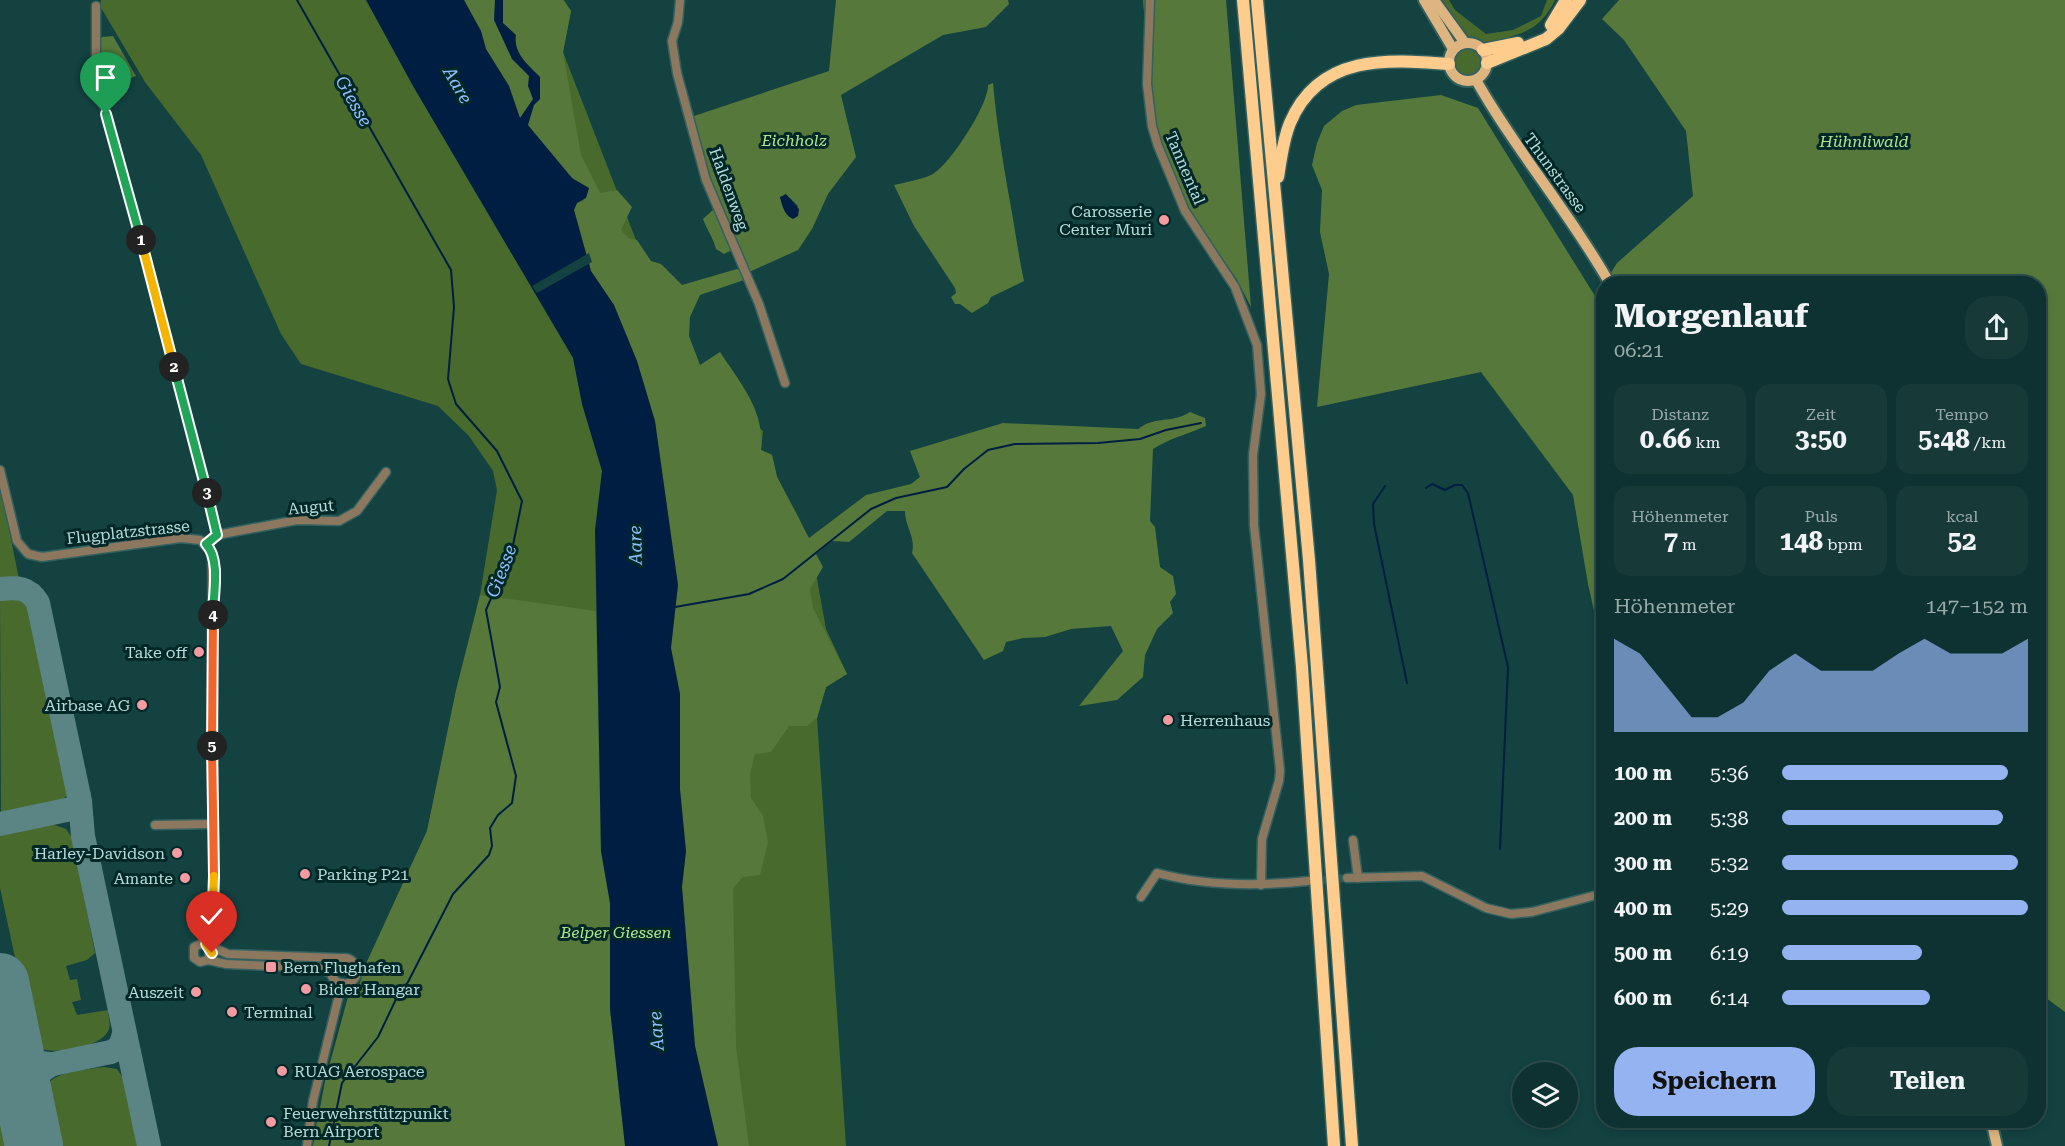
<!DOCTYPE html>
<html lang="de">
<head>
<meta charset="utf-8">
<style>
  :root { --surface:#0e3231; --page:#173a39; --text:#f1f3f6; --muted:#9baaab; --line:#2e4d4d; --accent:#95b2f1 }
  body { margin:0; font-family:"Roboto Serif",serif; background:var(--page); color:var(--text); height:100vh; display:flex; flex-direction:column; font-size:22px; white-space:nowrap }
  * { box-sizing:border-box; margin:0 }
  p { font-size:20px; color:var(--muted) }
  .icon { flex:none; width:33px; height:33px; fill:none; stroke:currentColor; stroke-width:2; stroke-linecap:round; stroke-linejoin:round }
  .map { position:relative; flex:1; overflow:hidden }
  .side { position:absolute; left:1596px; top:276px; width:450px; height:852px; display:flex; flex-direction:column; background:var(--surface); border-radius:24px; box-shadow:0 3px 9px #0003,0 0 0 2px var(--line) }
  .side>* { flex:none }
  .tools { position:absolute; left:1512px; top:1062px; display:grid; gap:12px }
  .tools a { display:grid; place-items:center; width:66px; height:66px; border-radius:50%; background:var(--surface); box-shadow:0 3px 9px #0003,0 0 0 2px var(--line); font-size:30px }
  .pin { position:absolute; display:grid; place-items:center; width:51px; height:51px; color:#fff; margin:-62px -26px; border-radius:50% 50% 50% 0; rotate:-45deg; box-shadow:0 0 6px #0007 }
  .pin .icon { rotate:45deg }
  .km { position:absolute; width:30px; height:30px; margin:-15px; border-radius:50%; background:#222; color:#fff; font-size:16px; line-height:30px; text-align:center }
  .round { display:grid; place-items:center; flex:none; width:63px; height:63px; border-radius:24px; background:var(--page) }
  .head { display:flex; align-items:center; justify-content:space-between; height:102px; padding:0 18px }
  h1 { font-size:33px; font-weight:700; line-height:45px }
  .metrics { display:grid; grid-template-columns:repeat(3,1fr); gap:9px; height:102px; padding:6px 18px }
  .metrics div { display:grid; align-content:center; border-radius:15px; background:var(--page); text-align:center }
  .metrics b { font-size:26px; font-weight:700 }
  .metrics small { font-size:16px; font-weight:400 }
  .metrics p { font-size:16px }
  .chart { height:168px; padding:12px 18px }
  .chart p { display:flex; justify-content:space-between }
  .chart svg { width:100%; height:108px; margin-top:6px; fill:var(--accent); opacity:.7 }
  .button { display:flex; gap:12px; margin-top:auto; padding:12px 18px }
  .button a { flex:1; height:69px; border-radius:24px; background:var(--accent); color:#111; font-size:24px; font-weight:700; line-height:69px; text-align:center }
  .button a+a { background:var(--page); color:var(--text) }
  ul { padding:0 18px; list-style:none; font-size:20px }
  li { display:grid; grid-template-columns:96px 72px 1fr; align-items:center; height:45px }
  li i { height:15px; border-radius:8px; background:var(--accent) }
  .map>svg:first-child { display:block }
</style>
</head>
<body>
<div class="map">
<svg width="2065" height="1146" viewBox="0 0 2065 1146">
  <rect width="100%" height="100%" fill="#134241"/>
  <g fill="#486a2d">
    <polygon points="101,0 564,0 571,11 563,52 648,271 711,385 763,431 761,450 772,455 777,477 799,518 812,551 826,629 847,674 826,687 817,718 846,1146 314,1146 314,1131 365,966 427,831 480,595 497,490 493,471 469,436 438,406 301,364 281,334 201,155 145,82 100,6"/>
    <path d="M 1442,0 L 1449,0 L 1455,10 L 1486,34 L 1513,30 L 1541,16 L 1547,0 L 1555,0 C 1545,21 1532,31 1510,37 L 1506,43 C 1478,45 1470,42 1451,21 L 1451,13 Z"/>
    <circle cx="1468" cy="62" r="14"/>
    <polygon points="0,485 19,579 0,581"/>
    <polygon points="20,595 33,605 72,786 68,795 61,801 1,814 0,596"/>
    <path d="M 52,824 L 66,829 L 73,839 L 95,953 L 87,960 L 66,966 L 70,980 L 77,979 L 81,1000 L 72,1002 L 77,1015 L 108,1010 C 108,1016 111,1023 109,1029 C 103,1048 52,1056 37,1047 L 32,1036 L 0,888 L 0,836 Z"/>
    <path d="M 104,1067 L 117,1069 L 123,1078 L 137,1146 L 55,1146 C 42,1082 31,1076 104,1067 Z"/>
    <polygon points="0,1088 1,1088 13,1146 0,1146"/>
  </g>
  <g fill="#56793b" fill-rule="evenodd">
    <path d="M 464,0 L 563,0 L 571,11 L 563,52 L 581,155 L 600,193 L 617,190 L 632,207 L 621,230 L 628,238 L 637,240 L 651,261 L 661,264 L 682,285 L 737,269 L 742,272 L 744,280 L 700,295 L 690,317 L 689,336 L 700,365 L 720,352 C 741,384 765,411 761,450 L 772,455 L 777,477 L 809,538 L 866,495 L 911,484 L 920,477 L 910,451 L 1003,423 L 1138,429 C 1156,415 1172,424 1190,412 L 1205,418 L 1206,426 C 1188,434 1170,438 1153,449 L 1150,521 L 1155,527 L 1160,567 L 1173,576 L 1176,594 L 1170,602 L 1173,613 L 1157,629 L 1145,655 L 1143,677 L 1117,700 L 1079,706 L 1123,651 L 1111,626 L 1071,629 L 1045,637 L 1023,638 L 1006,642 L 1003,651 L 984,660 L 912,553 C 916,537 905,527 905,511 L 887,511 L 849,542 L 832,541 L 816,554 L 823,567 L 810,589 L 813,608 L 847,674 L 826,687 L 817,718 L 807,726 L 789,726 L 771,752 L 755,754 L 750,774 L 751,798 L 763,816 L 768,842 L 760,875 L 743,877 L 733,888 L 736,1046 L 749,1146 L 718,1146 L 695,1046 L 682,887 L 686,851 L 680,789 L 680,694 L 671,648 L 678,585 L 655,421 L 637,361 L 614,305 L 591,271 L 574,210 L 577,203 L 584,201 L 572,178 L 520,118 L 509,86 L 486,49 L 481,31 Z"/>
    <path d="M 836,0 L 1008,0 L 1009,4 L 986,27 L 943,35 L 841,95 L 856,157 L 828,194 L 812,229 L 798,250 L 747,273 L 734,249 L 724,254 L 716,249 C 713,237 707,230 703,219 L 714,209 L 713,196 L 706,193 L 699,169 L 691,117 L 829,71 ZM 780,197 L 790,198 L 798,206 L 789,217 Z"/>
    <polygon points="1143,0 1226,0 1251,307 1236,278 1194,218 1166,160 1153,120"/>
    <polygon points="1619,0 2065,0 2065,1012 2038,992 2038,803 2045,801 2038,784 2038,284 1604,284 1617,263 1693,196 1686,131 1624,40 1602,19"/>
    <polygon points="113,36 136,76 102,88 99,42 102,37"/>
    <path d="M 993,83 C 997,127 1004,169 1012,213 C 1016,236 1019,258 1024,281 L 991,297 L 988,303 L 972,313 L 960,304 L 955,304 L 951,297 L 956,293 L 955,288 L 914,226 L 894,185 C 906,182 920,180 931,175 C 949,167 989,104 988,85 Z"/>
    <polygon points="1441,95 1478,108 1595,296 1604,284 1603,651 1588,584 1573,495 1481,372 1317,407 1329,274 1320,232 1322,190 1312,165 1317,143 1324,126 1342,111 1356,105"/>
    <polygon points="480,595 596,611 601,851 610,903 610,1009 625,1146 313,1146 325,1081 348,997 361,982 365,966 379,965 383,969 388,965 385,960 367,962 427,831 456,690"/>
  </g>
  <g fill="#001e42">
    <path d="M 366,0 L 464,0 L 481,31 L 486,49 L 509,86 L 520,118 L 533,99 L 528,86 L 529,76 L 512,59 L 494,20 L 495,0 L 503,0 L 503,23 L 516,35 C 513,53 528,65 540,77 L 540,99 L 534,105 L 528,125 L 572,178 L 589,188 L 586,198 L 577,203 L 574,210 L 591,271 L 614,305 L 637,361 L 655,421 L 678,585 L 671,648 L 680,694 L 680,789 L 686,851 L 682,887 L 695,1046 L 718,1146 L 625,1146 L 610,1009 L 610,903 L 601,851 L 595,530 L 602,471 L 582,404 L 573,358 L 413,86 Z"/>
    <path d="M 786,194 L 799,209 L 798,216 L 793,219 C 784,215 782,205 780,197 Z"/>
  </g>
  <polygon fill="#134241" points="589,253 592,262 537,293 532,286"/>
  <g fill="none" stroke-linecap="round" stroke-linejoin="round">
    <g stroke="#001e42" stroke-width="2">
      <polyline points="297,0 451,270 454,307 448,379 456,404 497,451 522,501 512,550 486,610 500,687 496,702 516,776 512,803 498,815 490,828 492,846 489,855 453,894 408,982 398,995 378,1037 342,1083 329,1146"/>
      <polyline points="1385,486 1373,504 1374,524 1407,683"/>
      <polyline points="1426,488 1432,484 1445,490 1455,485 1462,485 1468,493 1508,667 1500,849"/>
      <polyline points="675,607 749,594 783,579 871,509 896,498 947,487 964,469 988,450 1015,444 1098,443 1140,439 1166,430 1201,423"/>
    </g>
    <g stroke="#5a8584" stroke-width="24">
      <path d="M 0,589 C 17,587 29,587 38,603 L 80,801 L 83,836 L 149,1146"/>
      <polyline points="0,824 71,809 78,804 79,796"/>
      <path d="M 11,1035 C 19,1053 30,1064 51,1064"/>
      <polyline points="0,1075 111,1052 120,1047 124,1034"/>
      <path d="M 27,1111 C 25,1089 32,1075 51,1065"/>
    </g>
    <polyline stroke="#5a8584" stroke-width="58" points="0,982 34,1146"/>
    <polyline stroke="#2b5958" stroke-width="8" stroke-dasharray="8 4" stroke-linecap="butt" points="1311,881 1347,878"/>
    <g stroke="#336160" stroke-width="11">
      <g id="minor">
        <polyline points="680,0 678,22 672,41 677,73 706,180 759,304 785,383"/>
        <polyline points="1150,0 1147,84 1152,126 1158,146 1185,211 1235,287 1257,345 1261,394 1253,455 1254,525 1280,770 1279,781 1262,839 1261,885"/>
        <polyline points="96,6 96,63 100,91 154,287 217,535 206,544"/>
        <polyline points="0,470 17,541 28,554 42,557 181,538 200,540 212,552 214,901 211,932 206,943"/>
        <polyline points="217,535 297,520 339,521 357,511 386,472"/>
        <polyline points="155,825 212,824"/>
        <polyline points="1353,840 1358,878"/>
        <polyline points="1347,878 1422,876 1486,908 1511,914 1532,912 1604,893"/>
        <path d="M 1141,897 L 1157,873 C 1205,886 1260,886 1308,881"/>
        <polyline points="211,948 208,960 200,962 194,958 194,947 203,943 228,954 339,958"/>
        <circle cx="344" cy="971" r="13"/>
        <polyline points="208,960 226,964 320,968 332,974"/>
        <polyline points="307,1146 313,1101 342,983"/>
      </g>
    </g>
    <g stroke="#336160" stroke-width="14">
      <g id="major">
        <polyline points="1424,0 1453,49"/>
        <polyline points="1434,0 1465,43"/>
        <circle cx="1468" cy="62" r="19"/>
        <path d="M 1476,80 C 1516,151 1570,213 1610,284"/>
        <polyline points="1991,1120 1997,1146"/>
      </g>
    </g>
    <g stroke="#336160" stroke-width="15">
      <g id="highway">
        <polyline points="1243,0 1302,667 1334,1146"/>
        <polyline points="1257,0 1309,560 1352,1146"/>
        <polyline points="1551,25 1566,0"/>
        <polyline points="1483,50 1518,43"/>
        <polyline points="1487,63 1546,39 1558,29 1580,0"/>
        <path d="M 1278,177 C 1281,159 1283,140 1290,123 C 1319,54 1387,59 1449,64"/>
      </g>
    </g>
    <use href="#minor" stroke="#8c785f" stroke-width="8"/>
    <use href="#major" stroke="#deb581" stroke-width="10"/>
    <use href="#highway" stroke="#fecd8d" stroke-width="12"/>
  </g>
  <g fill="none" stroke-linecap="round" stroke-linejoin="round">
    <g stroke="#fff" stroke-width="12">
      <polyline id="split-1" points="106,114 141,240"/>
    </g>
    <g stroke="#fff" stroke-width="12">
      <polyline id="split-2" points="141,240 174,367"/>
    </g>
    <g stroke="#fff" stroke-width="12">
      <polyline id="split-3" points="174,367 207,493"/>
    </g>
    <g stroke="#fff" stroke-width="12">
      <path id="split-4" d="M 207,493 L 217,535 L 206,544 C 221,560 213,595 213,615"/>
    </g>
    <g stroke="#fff" stroke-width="12">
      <polyline id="split-5" points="212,746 213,615"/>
    </g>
    <g stroke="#fff" stroke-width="12">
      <polyline id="split-6" points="212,746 214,876"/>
    </g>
    <g stroke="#fff" stroke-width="12">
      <polyline id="split-7" points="212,953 206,944 212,932 214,876"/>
    </g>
    <use href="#split-1" stroke="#22a559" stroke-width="8"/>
    <use href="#split-2" stroke="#f5b400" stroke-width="8"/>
    <use href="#split-3" stroke="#22a559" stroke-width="8"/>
    <use href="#split-4" stroke="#22a559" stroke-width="8"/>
    <use href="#split-5" stroke="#f0652b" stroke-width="8"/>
    <use href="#split-6" stroke="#f0652b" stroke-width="8"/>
    <use href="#split-7" stroke="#f5b400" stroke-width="8"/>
  </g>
  <g fill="#f49aa3" stroke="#012727" stroke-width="2">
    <circle cx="1164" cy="220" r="6"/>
    <circle cx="199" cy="652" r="6"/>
    <circle cx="142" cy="705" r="6"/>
    <circle cx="1168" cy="720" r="6"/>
    <circle cx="177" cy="853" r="6"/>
    <circle cx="305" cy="874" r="6"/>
    <circle cx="185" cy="878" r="6"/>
    <rect x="265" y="961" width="12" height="12" rx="3"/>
    <circle cx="306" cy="989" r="6"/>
    <circle cx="196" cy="992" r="6"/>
    <circle cx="232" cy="1012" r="6"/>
    <circle cx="282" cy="1071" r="6"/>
    <circle cx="271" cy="1122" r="6"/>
  </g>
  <g text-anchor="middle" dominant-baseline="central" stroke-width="6" stroke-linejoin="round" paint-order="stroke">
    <g font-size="16" font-style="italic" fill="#b2e68e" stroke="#012727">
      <text x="794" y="140">Eichholz</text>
      <text x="1864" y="141">Hühnliwald</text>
      <text x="616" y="932">Belper Giessen</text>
    </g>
    <g font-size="16" fill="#b5dcda" stroke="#012727">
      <text transform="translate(1185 168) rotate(67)">Tannental</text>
      <text transform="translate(1555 173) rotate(54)">Thunstrasse</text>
      <text transform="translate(729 189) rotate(70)">Haldenweg</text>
      <text transform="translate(311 507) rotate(-5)">Augut</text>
      <text transform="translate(128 532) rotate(-6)">Flugplatzstrasse</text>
    </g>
    <g font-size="16" fill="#b5dcda" stroke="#012727" text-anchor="start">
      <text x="1152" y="211" text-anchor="end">Carosserie<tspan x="1152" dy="18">Center Muri</tspan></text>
      <text x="187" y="652" text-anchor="end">Take off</text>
      <text x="130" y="705" text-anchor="end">Airbase AG</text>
      <text x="1180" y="720">Herrenhaus</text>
      <text x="165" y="853" text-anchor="end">Harley-Davidson</text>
      <text x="317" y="874">Parking P21</text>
      <text x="173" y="878" text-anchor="end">Amante</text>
      <text x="283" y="967">Bern Flughafen</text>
      <text x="318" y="989">Bider Hangar</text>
      <text x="184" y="992" text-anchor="end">Auszeit</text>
      <text x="244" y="1012">Terminal</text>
      <text x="294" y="1071">RUAG Aerospace</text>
      <text x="283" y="1113">Feuerwehrstützpunkt<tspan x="283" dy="18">Bern Airport</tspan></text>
    </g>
    <g font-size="18" font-style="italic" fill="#8fc2fe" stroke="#012727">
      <text transform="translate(458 85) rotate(60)">Aare</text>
      <text transform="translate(354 101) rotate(60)">Giesse</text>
      <text transform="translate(635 545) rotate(-91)">Aare</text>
      <text transform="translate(501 571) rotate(-69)">Giesse</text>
      <text transform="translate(656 1031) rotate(-94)">Aare</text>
    </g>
  </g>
</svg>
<div class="tools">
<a><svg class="icon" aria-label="layers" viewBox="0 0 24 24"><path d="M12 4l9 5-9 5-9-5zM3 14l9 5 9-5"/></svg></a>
</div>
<div class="pin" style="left:106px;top:114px;background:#1e9e55"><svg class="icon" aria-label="arrive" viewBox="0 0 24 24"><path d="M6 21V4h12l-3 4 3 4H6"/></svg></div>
<div class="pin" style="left:212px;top:953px;background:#d93025"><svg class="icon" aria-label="check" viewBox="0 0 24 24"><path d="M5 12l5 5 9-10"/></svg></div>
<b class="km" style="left:141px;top:240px">1</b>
<b class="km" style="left:174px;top:367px">2</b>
<b class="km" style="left:207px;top:493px">3</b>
<b class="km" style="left:213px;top:615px">4</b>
<b class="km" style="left:212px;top:746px">5</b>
<section class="side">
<div class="head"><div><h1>Morgenlauf</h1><p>06:21</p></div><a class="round"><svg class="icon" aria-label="share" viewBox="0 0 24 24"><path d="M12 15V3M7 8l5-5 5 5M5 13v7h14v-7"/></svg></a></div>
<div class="metrics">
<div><p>Distanz</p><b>0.66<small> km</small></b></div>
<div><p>Zeit</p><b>3:50</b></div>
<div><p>Tempo</p><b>5:48<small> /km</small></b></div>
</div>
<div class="metrics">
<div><p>Höhenmeter</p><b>7<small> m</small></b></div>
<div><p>Puls</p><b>148<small> bpm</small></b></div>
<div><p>kcal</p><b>52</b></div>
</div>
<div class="chart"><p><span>Höhenmeter</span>147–152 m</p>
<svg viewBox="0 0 160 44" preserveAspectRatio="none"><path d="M0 44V6L10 12L20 25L30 38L40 38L50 32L60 19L70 12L80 19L90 19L100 19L110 12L120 6L130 12L140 12L150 12L160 6V44z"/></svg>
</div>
<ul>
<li><b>100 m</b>5:36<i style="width:92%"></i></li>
<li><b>200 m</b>5:38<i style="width:90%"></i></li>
<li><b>300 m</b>5:32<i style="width:96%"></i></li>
<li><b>400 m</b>5:29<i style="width:100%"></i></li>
<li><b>500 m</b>6:19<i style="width:57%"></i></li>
<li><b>600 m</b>6:14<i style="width:60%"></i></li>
</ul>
<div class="button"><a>Speichern</a><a>Teilen</a></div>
</section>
</div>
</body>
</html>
